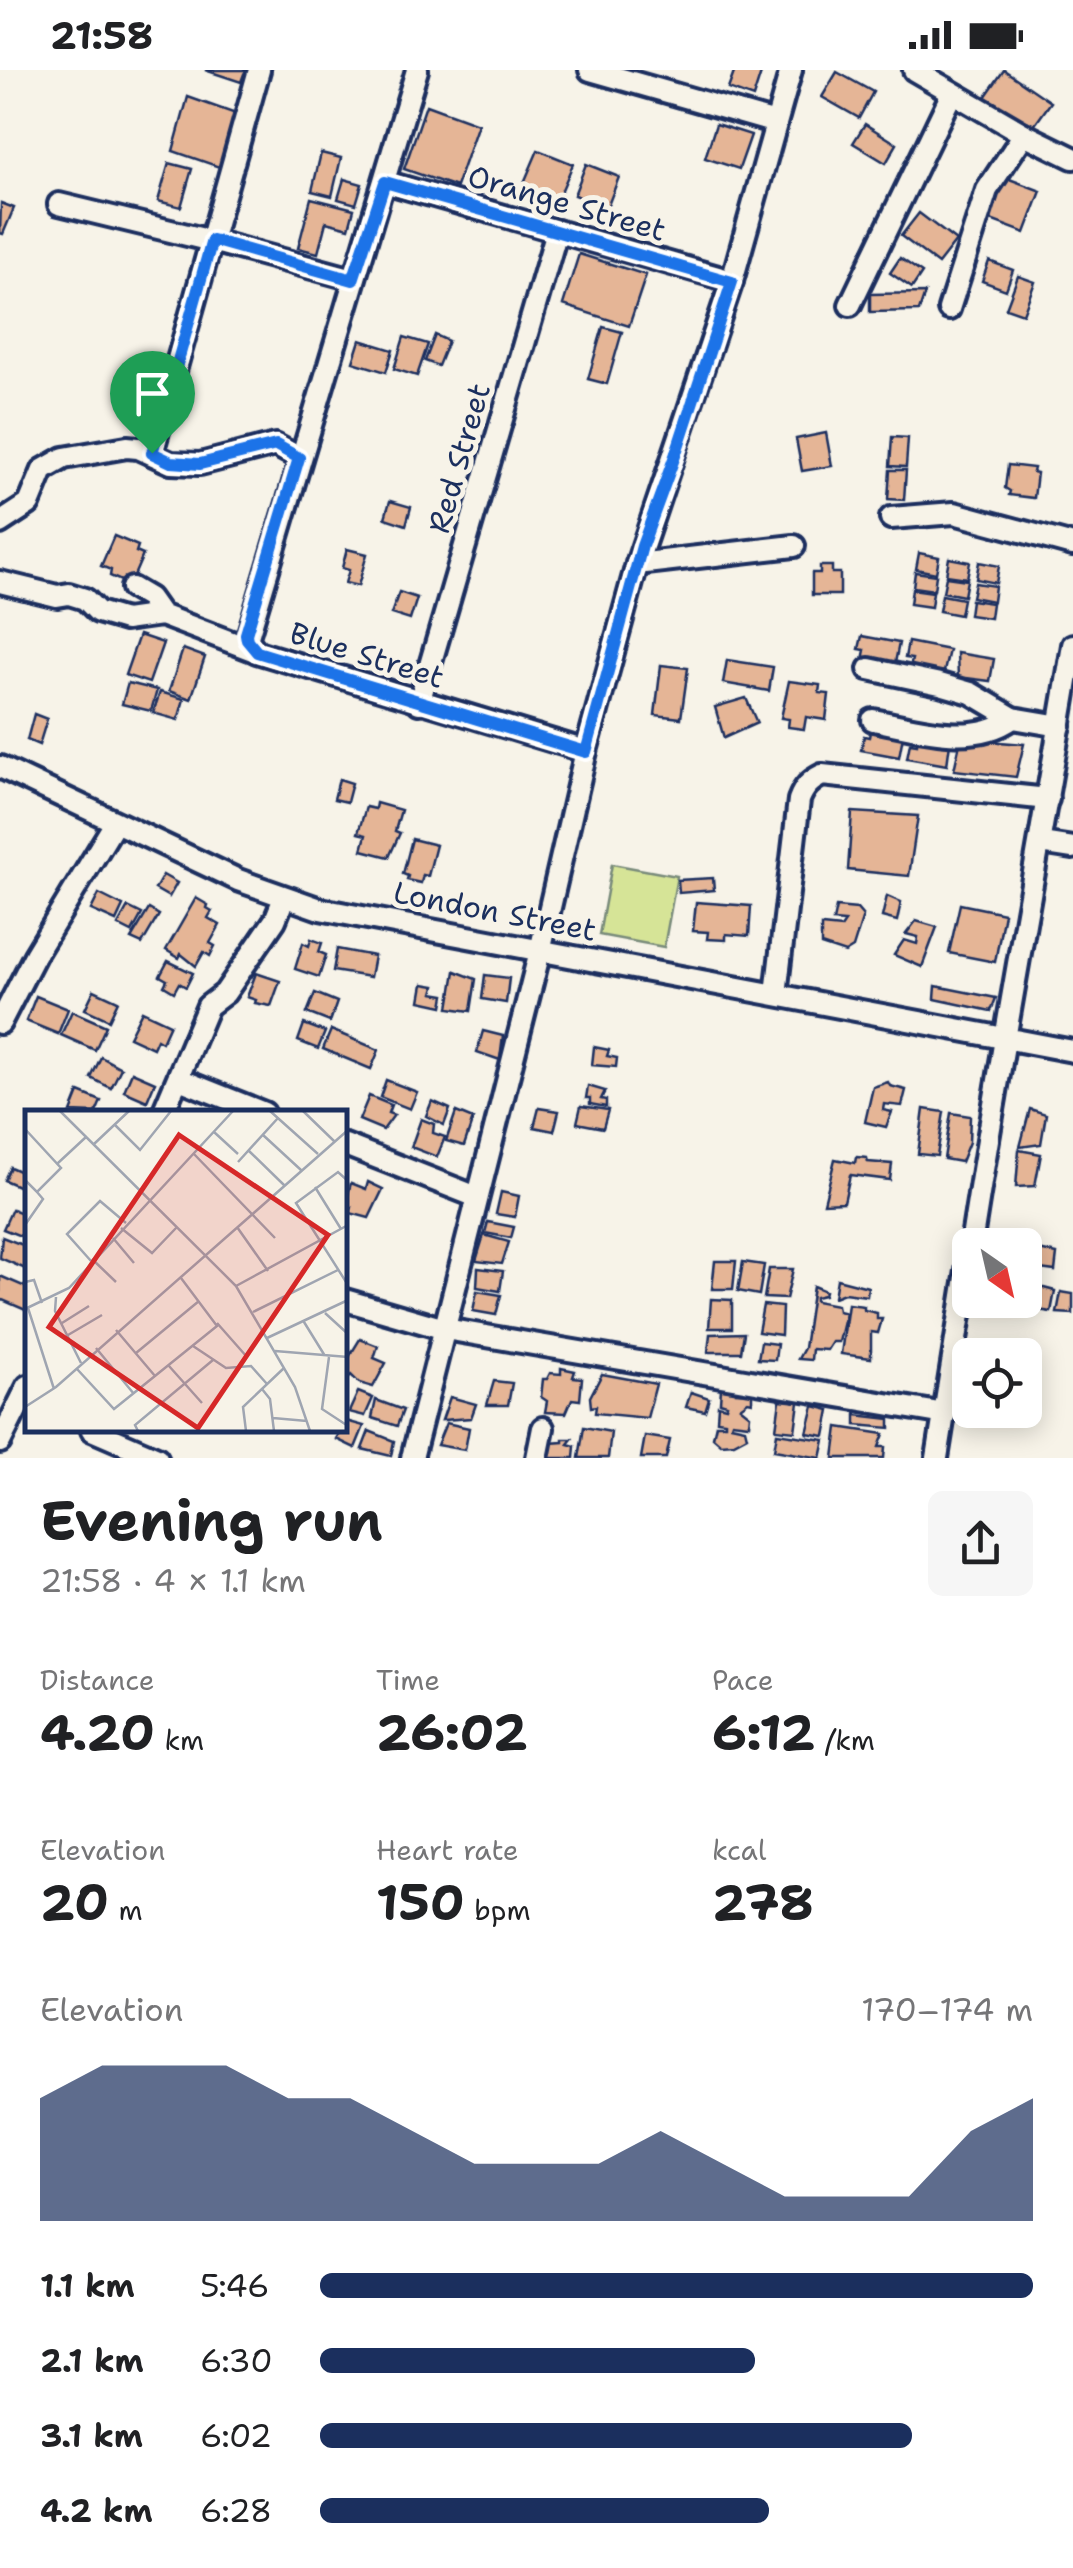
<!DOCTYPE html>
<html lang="en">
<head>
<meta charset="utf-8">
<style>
  :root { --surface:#fff; --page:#f6f6f6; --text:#202124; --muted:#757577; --accent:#1b2f5e }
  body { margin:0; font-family:"Shantell Sans",sans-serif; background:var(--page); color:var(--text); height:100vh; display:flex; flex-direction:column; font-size:38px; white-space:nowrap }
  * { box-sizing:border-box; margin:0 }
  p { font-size:32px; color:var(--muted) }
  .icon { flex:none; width:55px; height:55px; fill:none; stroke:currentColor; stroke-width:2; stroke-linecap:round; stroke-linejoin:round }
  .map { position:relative; height:1388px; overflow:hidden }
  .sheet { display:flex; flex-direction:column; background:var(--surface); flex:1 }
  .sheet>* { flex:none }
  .needle { width:65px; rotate:146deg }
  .controls { position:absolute; left:952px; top:1158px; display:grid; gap:20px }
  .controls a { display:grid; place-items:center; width:90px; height:90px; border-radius:15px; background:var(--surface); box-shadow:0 5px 25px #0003; font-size:50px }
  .pin { position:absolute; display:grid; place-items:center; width:85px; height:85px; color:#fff; margin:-102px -42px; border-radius:50% 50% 50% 0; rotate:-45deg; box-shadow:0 0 10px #0007 }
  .pin .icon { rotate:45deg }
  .round { display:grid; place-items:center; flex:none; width:105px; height:105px; border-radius:15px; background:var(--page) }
  .head { display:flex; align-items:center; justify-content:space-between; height:170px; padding:0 40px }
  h1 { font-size:55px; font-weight:700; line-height:75px }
  .figures { display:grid; grid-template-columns:repeat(3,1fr); gap:15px; height:170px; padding:10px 40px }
  .figures div { display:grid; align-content:center }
  .figures b { font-size:50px; font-weight:700 }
  .figures small { font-size:28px; font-weight:400 }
  .figures p { font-size:28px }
  .chart { height:280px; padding:20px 40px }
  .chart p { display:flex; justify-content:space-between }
  .chart svg { width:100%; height:180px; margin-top:10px; fill:var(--accent); opacity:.7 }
  ul { padding:0 40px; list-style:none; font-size:32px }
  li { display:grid; grid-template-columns:160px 120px 1fr; align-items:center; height:75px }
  li i { height:25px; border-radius:12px; background:var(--accent) }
  .status { display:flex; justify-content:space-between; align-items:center; height:70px; padding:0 50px; background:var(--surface); direction:ltr }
  .status svg { height:28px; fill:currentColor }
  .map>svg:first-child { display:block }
</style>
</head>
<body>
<div class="status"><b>21:58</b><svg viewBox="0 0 49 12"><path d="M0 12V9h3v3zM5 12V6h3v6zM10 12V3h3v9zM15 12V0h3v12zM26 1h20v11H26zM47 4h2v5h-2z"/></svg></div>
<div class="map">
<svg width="1073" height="1388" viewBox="0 0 1073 1388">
  <rect width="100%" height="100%" fill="#f7f3e8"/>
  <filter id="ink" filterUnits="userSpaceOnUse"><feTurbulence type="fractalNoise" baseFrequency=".01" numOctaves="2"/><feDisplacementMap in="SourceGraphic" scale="20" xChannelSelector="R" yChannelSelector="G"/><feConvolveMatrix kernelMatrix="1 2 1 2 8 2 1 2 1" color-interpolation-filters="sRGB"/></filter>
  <g filter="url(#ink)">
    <polygon fill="#d6e497" stroke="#788a7a" stroke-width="2.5" points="612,794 677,806 664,877 599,865"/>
    <g fill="#e5b596" stroke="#1b2f5e" stroke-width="2.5">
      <polygon points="205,0 251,0 249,6 244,4 241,12"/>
      <polygon points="735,0 762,0 753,28 728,19"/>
      <polygon points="1004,0 1051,32 1029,63 983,30"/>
      <polygon points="837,2 873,22 859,48 822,27"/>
      <polygon points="188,27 236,44 222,98 173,81"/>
      <polygon points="426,35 478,54 456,117 404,99"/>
      <polygon points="716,54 751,65 739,99 705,88"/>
      <polygon points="865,54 897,74 886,93 853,73"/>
      <polygon points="538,80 573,94 558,129 523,115"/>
      <polygon points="321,83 341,88 332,126 312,121"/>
      <polygon points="169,93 192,99 181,137 158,131"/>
      <polygon points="586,94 619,107 607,138 574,125"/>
      <polygon points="1004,107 1041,121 1025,163 988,149"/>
      <polygon points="344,109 362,114 356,134 338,129"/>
      <polygon points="311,128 354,139 349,158 326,152 318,183 298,178"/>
      <polygon points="1,133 14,138 3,164 0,163"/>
      <polygon points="919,143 956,171 938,194 901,166"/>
      <polygon points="579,184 646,205 629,256 563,235"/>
      <polygon points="900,188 922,203 912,218 890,203"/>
      <polygon points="989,191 1013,200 1006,220 982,211"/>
      <polygon points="1018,206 1035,212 1023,244 1006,238"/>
      <polygon points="925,223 919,241 870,242 870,224"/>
      <polygon points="603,257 622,262 607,314 588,309"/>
      <polygon points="435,265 448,271 438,296 425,291"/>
      <polygon points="404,267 428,274 417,306 394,299"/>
      <polygon points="360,270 393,280 386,302 353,292"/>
      <polygon points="826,363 832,396 802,401 796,369"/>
      <polygon points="892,367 908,368 906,397 890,396"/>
      <polygon points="1008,395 1034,398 1033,402 1037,403 1034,428 1009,425 1010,421 1005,418"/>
      <polygon points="890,400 906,400 904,430 888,429"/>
      <polygon points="390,431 411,437 406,455 385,448"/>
      <polygon points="114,466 138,476 136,482 143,485 130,515 110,506 111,500 101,496"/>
      <polygon points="347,479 367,484 358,516 345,513 349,500 342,498"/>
      <polygon points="919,483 939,487 936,503 916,499"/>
      <polygon points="949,488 970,492 967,508 946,505"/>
      <polygon points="979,492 999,496 996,513 976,509"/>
      <polygon points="820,496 832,496 832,503 840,503 840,525 812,525 812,503 820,503"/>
      <polygon points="915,502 936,505 934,520 913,517"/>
      <polygon points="946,507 967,510 964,526 943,522"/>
      <polygon points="975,513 995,516 993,531 972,527"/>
      <polygon points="912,519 933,522 931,537 910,534"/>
      <polygon points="399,522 417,528 410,550 391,544"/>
      <polygon points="942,525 963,529 960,545 939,541"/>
      <polygon points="971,530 992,533 990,548 969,545"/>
      <polygon points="139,565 163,573 149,613 125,605"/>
      <polygon points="862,566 899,573 895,593 863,590 865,580 859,579"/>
      <polygon points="908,572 949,580 944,602 910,598 912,589 905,588"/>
      <polygon points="183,579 205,587 191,629 169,621"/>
      <polygon points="957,583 994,589 990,611 958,607"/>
      <polygon points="727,590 773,597 769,621 723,613"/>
      <polygon points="661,595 688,598 681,648 655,645"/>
      <polygon points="789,611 820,615 819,623 829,624 826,650 806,647 804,659 788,657 789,649 781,648"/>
      <polygon points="128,613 157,620 151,641 122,634"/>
      <polygon points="160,622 184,629 178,650 153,643"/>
      <polygon points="746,628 757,653 724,668 715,637"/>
      <polygon points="34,644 47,649 39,675 27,670"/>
      <polygon points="871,657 903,666 899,687 861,680 864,666 869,667"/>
      <polygon points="918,665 950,673 947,695 907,688 910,673 917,674"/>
      <polygon points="961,669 1024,674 1016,707 954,700"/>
      <polygon points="339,709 352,713 347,732 334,729"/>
      <polygon points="376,733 401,740 395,761 400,763 389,787 362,780 366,765 358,763 366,737 375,739"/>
      <polygon points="852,742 918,746 909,806 848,800"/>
      <polygon points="412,769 436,775 428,806 423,805 421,813 407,810 408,806 403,804"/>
      <polygon points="163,805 177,813 169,827 155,819"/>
      <polygon points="713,808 714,820 679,823 678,810"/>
      <polygon points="99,824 123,836 116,851 91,840"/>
      <polygon points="887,826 901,832 897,851 882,847"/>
      <polygon points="196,828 208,835 207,838 212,841 208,848 220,855 210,873 215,876 210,886 204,882 196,896 181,884 179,888 166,880"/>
      <polygon points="696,832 751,836 749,866 726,864 726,870 707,869 708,862 693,861"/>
      <polygon points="960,834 1004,843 995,892 949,883"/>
      <polygon points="128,837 142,844 132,862 118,855"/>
      <polygon points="836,837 857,839 863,846 853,878 845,883 821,875 821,856 841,858 845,852 833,851"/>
      <polygon points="149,839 159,845 142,874 131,869"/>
      <polygon points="916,851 937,857 922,897 894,885 904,870 917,874 918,867 906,864"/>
      <polygon points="311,869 322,873 319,882 326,885 319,907 295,899 303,873 309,876"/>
      <polygon points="337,879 374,886 370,907 333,901"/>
      <polygon points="168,891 193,903 186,917 179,913 174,922 164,916 167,910 160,906"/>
      <polygon points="455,901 476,909 471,941 449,938"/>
      <polygon points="256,903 280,911 271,936 255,933 256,930 247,927"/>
      <polygon points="485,905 509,908 506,933 482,929"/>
      <polygon points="423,914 435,916 433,923 445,925 443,936 420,931"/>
      <polygon points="936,916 996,928 991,941 935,929"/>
      <polygon points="94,920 118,931 109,950 85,939"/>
      <polygon points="315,923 337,932 330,952 307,943"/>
      <polygon points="36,926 68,939 58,964 26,951"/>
      <polygon points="72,941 106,956 95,980 61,965"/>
      <polygon points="142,941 170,954 162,972 157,969 153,978 129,967"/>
      <polygon points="304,954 325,962 318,979 298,971"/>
      <polygon points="331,960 379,980 371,999 323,979"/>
      <polygon points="483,961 503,966 500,990 477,982"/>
      <polygon points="594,977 609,980 607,986 617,988 616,997 592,995"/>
      <polygon points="101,987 121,998 111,1018 91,1008"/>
      <polygon points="132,1002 155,1012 147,1031 124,1021"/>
      <polygon points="386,1010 417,1022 410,1039 380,1027"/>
      <polygon points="888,1012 890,1016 906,1020 902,1036 884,1034 883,1040 892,1042 886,1057 865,1052 873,1017"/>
      <polygon points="588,1016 605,1021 601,1029 606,1030 606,1037 590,1034 590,1028 586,1028"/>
      <polygon points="79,1022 101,1031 96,1043 71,1042"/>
      <polygon points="369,1026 391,1035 388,1043 394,1045 383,1060 359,1050"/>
      <polygon points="432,1031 450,1039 444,1055 426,1046"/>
      <polygon points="581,1036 608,1040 603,1058 577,1053"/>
      <polygon points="539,1038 559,1041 554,1061 534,1057"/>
      <polygon points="924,1039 944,1042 937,1086 918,1084"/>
      <polygon points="1030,1039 1046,1044 1041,1074 1020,1077"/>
      <polygon points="456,1042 473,1049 464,1076 446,1071"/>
      <polygon points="951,1043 970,1046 969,1072 961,1092 944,1089"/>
      <polygon points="421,1049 434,1054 433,1063 445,1067 437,1087 411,1077"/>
      <polygon points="1019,1080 1041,1084 1035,1116 1016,1117"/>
      <polygon points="856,1087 867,1088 868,1092 892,1094 890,1110 850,1105 844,1132 824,1133 835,1089 855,1093"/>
      <polygon points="10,1097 26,1104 20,1117 4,1110"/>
      <polygon points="368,1112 383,1119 369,1148 350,1143 352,1137 345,1136 351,1113 366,1119"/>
      <polygon points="501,1122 519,1126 515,1147 496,1144"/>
      <polygon points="12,1139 28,1145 28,1169 3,1159"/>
      <polygon points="488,1152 514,1157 511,1168 485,1163"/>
      <polygon points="484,1165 509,1172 502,1194 476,1191"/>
      <polygon points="2,1167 28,1177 28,1200 0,1188"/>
      <polygon points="1025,1177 1057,1184 1055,1201 1025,1197"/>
      <polygon points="715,1191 736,1191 733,1219 712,1219"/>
      <polygon points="743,1192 764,1195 759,1225 738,1221"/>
      <polygon points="478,1198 503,1201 500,1221 477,1217"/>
      <polygon points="769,1199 793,1199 786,1229 764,1228"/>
      <polygon points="0,1206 28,1218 28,1241 0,1229"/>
      <polygon points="837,1209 868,1217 867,1226 844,1223 834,1227"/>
      <polygon points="1025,1213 1055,1221 1051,1242 1001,1234 1001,1230 1025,1230"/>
      <polygon points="813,1216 825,1221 824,1225 815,1227 815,1231 837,1235 838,1241 846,1243 839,1272 832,1272 827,1280 812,1279 811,1290 798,1289 804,1278"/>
      <polygon points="477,1221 501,1225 496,1245 473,1241"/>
      <polygon points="1061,1222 1073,1224 1073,1244 1057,1243"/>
      <polygon points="711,1229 732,1230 732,1258 709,1258"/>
      <polygon points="848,1234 864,1236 864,1240 877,1243 877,1249 882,1249 878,1263 871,1262 871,1288 841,1284"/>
      <polygon points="763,1235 782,1237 781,1265 758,1262"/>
      <polygon points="744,1263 741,1282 708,1282 710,1264"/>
      <polygon points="360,1269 378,1276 374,1288 386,1293 373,1317 359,1313 351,1305 345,1311 345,1289 349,1287"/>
      <polygon points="761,1272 777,1274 775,1290 758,1289"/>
      <polygon points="561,1298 575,1301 573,1307 582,1308 580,1330 572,1329 566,1343 545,1342 547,1331 541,1327 543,1309 547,1309 550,1303 561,1304"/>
      <polygon points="602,1304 656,1314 647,1348 595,1343 596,1336 591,1337 590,1327"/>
      <polygon points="494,1311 512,1313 508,1335 487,1335"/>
      <polygon points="729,1317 736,1317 736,1322 752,1323 752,1332 748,1331 740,1337 750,1345 749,1354 732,1352 731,1355 745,1358 747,1366 734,1373 721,1374 713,1367 716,1354 725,1354 725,1351 717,1350 718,1335 726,1337 727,1334 720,1332 721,1318 729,1320"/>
      <polygon points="358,1322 373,1328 365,1346 349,1342"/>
      <polygon points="691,1322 709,1328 705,1341 686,1337"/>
      <polygon points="450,1327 476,1334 471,1348 442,1350"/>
      <polygon points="376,1330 403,1340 397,1356 372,1348"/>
      <polygon points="780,1330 799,1332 795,1361 776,1359"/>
      <polygon points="814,1336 830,1340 825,1366 807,1363"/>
      <polygon points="985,1340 1012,1340 1011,1348 986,1353"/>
      <polygon points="856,1345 890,1349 890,1358 856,1355"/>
      <polygon points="346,1351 364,1356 355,1378 336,1369 341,1360 345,1360"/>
      <polygon points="446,1353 469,1358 465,1380 437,1375"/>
      <polygon points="584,1357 611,1362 608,1388 579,1388"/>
      <polygon points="838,1357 884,1364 879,1377 885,1377 884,1388 834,1388"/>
      <polygon points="369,1361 394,1371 391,1386 362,1379"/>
      <polygon points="777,1363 825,1370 821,1388 774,1380"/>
      <polygon points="645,1366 670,1370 666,1388 641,1388"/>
      <polygon points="563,1369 572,1369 568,1374 575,1376 574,1388 547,1388 550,1373 563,1372"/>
    </g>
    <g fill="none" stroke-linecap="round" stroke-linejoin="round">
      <g stroke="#1b2f5e" stroke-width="28">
        <g id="minor">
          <polyline points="417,0 247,570 257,582 586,681"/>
          <polyline points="590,0 776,53"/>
          <polyline points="914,0 1024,64 1073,88"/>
          <polyline points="385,112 732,211"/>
          <polyline points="59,134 212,171 353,209"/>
          <polyline points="850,235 952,23"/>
          <polyline points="949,239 987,120 1024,64"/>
          <polyline points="152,383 259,0"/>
          <polyline points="891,448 954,443 1073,475"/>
          <polyline points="0,453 29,434 43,400 64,388 127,377 138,378 171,393 200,394 275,375 299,388"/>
          <polyline points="637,494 794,476"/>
          <polyline points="0,512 57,526 69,524 85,529 98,542 125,550 161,545 255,581"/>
          <polyline points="132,518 149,528 161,545"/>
          <polyline points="869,599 940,614 971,623 1013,648 1060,656"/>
          <polyline points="419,633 557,161"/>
          <path d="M 873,650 C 917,658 973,677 1013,648"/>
          <polyline points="0,697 238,810 320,839 1073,981"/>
          <polyline points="1041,773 1073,778"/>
          <path d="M 776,924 L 799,730 C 804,717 810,711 822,705 L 1048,729"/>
          <polyline points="0,953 35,885 115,753"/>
          <polyline points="179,1009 264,1043"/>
          <polyline points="163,1043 208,936 225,923 275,850 284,828"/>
          <polyline points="345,1075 477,1127"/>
          <path d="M 971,1175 C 1002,975 1040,775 1073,575"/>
          <polyline points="345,1230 445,1259 945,1344"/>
          <polyline points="92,1360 157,1388"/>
          <polyline points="0,1372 28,1316"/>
          <polyline points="412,1388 540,881 586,681 637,494 732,211 791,0"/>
          <polyline points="537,1388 543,1358"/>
          <polyline points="937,1388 970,1182"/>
        </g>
      </g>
      <use href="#minor" stroke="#f7f3e8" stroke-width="20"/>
    </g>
  </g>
  <g fill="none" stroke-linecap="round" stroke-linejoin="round" filter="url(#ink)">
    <g stroke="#fff" stroke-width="20">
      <polygon id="route" points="385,112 732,212 676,383 642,476 586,682 257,582 247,570 246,564 299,388 276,375 200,394 171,392 152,383 212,170 353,210"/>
    </g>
    <use href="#route" stroke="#1a73e8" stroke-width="12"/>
  </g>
  <g text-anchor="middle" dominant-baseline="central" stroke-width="10" stroke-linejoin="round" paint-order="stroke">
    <g font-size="30" fill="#1b2f5e" stroke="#f7f3e8">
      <text transform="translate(567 133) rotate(16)">Orange Street</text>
      <text transform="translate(459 388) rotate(-74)">Red Street</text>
      <text transform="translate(367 585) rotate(17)">Blue Street</text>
      <text transform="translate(495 841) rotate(11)">London Street</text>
    </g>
  </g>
  <g transform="translate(25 1040)">
    <rect width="322" height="322" fill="#f7f3e8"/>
    <path fill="none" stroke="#9fa5b1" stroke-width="2.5" d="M 35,1 L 211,176 L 270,277 L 285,321M 245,1 L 293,44M 278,1 L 309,31M 90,15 L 115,40 L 146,1M 0,19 L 36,58 L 12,82 L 0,70M 189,22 L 213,44M 238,25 L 276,60M 69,34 L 104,1M 224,41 L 259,75M 168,43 L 250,128M 213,52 L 253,8M 33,53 L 61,27M 323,71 L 313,62 L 271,93 L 323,175M 290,77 L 316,119M 0,115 L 18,89 L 12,82M 212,117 L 243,161M 96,118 L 127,143 L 152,117M 88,128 L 109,153M 67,149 L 91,172M 66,151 L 42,124 L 75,91 L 101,113M 0,172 L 9,170 L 17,193M 211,176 L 323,115M 31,187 L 30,201 L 56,253M 3,198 L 29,279M 0,199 L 44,178 L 208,1M 228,202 L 313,160M 300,203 L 323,224M 279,212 L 300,246M 37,213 L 64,196M 192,213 L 222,247M 91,220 L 130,266M 43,225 L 77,205M 242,228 L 323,190M 168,236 L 201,258 L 226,256 L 242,274M 71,238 L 109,284M 250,241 L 323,247M 111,243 L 174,191M 304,247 L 297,299 L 323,316M 144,256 L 177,293M 52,259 L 89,299 L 192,216 L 156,168M 237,279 L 245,289 L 249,321M 0,297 L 31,277 L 323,20M 248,308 L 282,311M 113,321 L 110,315 L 188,250M 221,321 L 218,297 L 259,258"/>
    <path fill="#d62828" fill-opacity="0.15" stroke="#d62828" stroke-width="5" d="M 154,25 L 303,125 L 173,318 L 24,217 Z"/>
    <rect width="322" height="322" fill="none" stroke="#1b2f5e" stroke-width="5"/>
  </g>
</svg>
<div class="controls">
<a><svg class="needle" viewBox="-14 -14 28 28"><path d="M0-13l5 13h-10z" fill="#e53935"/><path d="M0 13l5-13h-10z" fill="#757577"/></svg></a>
<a><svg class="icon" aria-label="locate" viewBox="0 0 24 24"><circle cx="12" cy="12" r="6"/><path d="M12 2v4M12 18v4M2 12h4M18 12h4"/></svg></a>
</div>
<div class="pin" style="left:152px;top:383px;background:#1e9e55"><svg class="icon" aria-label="arrive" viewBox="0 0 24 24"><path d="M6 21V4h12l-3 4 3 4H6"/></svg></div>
</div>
<section class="sheet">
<div class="head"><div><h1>Evening run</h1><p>21:58 · 4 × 1.1 km</p></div><a class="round"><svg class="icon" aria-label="share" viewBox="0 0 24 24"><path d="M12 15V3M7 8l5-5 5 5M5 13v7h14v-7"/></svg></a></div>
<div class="figures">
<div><p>Distance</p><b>4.20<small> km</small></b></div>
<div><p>Time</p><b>26:02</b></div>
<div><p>Pace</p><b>6:12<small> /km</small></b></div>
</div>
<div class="figures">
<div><p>Elevation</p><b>20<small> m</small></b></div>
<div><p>Heart rate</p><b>150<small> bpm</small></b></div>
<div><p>kcal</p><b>278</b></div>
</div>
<div class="chart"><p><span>Elevation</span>170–174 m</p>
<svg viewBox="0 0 160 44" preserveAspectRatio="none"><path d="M0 44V14L10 6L20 6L30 6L40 14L50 14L60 22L70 30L80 30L90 30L100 22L110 30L120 38L130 38L140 38L150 22L160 14V44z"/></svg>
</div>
<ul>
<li><b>1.1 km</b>5:46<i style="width:100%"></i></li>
<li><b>2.1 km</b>6:30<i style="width:61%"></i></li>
<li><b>3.1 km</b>6:02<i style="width:83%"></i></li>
<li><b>4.2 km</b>6:28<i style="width:63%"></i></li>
</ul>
</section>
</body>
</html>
